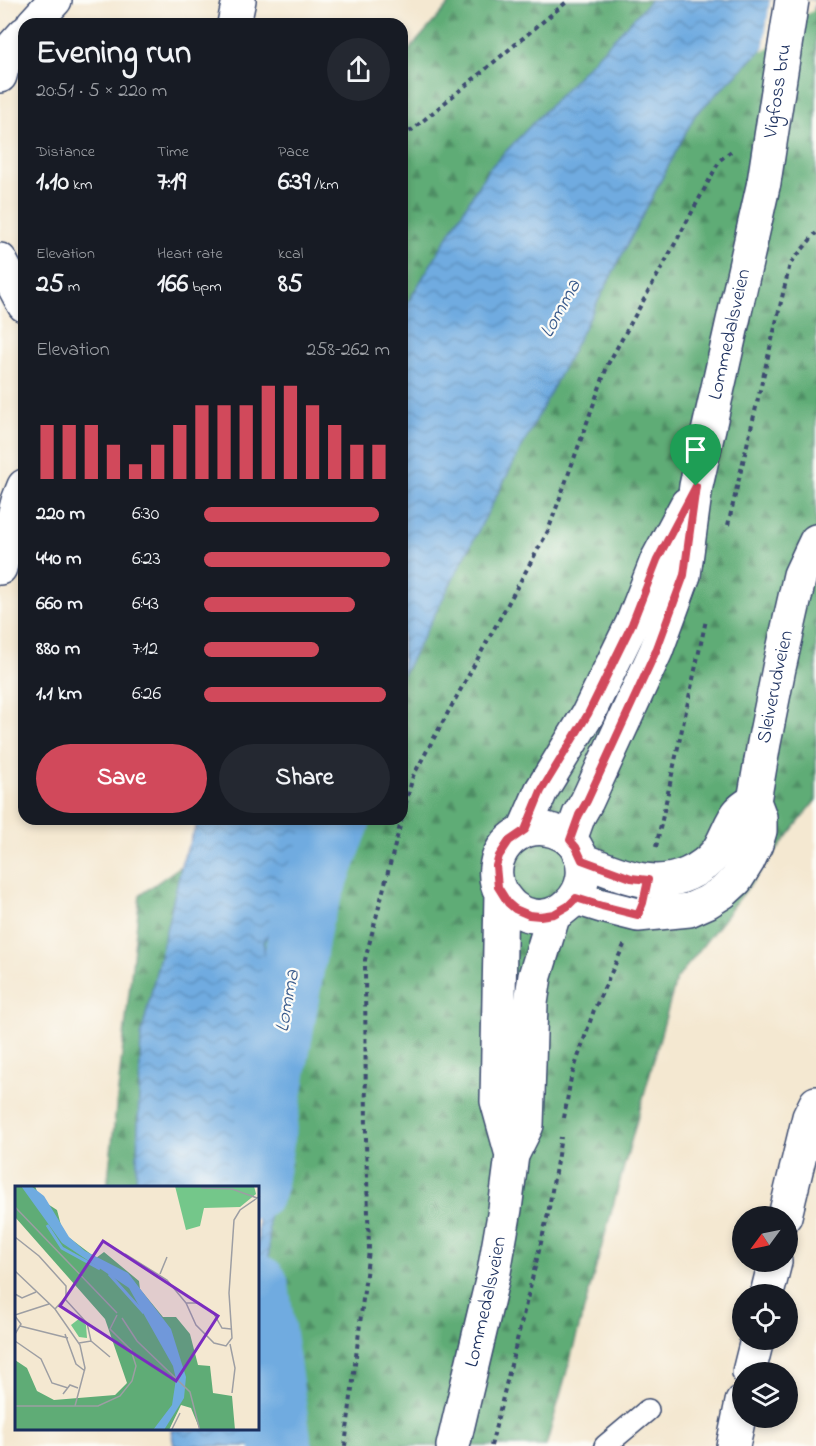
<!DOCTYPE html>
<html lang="en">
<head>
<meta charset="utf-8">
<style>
  :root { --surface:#171b24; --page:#242831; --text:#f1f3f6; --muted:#9ea1a6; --accent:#d1495b }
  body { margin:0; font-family:"Indie Flower",sans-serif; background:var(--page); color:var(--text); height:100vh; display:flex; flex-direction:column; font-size:22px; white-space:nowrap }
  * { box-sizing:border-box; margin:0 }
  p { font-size:20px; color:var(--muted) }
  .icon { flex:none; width:33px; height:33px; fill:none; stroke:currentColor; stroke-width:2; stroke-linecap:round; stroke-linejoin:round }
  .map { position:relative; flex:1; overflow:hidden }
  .drawer { position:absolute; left:18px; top:18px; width:390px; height:807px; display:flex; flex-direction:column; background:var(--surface); border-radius:18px; box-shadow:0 3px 9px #0003 }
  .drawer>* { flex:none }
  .needle { width:39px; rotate:237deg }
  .buttons { position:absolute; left:732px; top:1206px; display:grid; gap:12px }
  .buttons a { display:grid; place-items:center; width:66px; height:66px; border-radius:50%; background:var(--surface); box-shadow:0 3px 9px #0003; font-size:30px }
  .pin { position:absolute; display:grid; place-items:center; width:51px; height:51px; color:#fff; margin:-62px -26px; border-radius:50% 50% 50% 0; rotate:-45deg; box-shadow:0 0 6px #0007 }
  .pin .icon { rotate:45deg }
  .round { display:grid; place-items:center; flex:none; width:63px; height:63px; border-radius:32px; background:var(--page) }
  .summary { display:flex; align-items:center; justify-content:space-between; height:102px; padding:0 18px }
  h1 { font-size:33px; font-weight:700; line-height:45px }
  .stats { display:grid; grid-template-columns:repeat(3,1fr); gap:9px; height:102px; padding:6px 18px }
  .stats div { display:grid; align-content:center }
  .stats b { font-size:26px; font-weight:700 }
  .stats small { font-size:16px; font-weight:400 }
  .stats p { font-size:16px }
  .chart { height:168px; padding:12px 18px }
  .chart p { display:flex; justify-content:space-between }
  .chart svg { width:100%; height:108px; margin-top:6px; stroke:var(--accent); stroke-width:6 }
  .cta { display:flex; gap:12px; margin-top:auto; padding:12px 18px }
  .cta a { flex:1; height:69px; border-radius:36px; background:var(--accent); color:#fff; font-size:24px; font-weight:700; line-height:69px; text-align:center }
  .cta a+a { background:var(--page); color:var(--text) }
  ul { padding:0 18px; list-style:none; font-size:20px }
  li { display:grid; grid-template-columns:96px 72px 1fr; align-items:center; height:45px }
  li i { height:15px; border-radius:8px; background:var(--accent) }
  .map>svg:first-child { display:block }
</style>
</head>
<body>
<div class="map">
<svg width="816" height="1446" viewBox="0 0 816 1446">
  <defs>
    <pattern id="forest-firs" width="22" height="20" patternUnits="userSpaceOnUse" patternTransform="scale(1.5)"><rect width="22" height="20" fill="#5fac76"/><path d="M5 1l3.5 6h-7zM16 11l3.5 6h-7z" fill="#4e8c64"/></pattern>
    <pattern id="water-waves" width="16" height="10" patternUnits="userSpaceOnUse" patternTransform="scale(1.5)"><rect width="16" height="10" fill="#6fabe0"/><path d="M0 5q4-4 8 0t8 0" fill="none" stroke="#5a8cb9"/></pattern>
  </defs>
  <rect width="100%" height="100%" fill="#fdfcf7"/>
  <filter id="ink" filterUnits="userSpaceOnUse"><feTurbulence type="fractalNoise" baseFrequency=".0167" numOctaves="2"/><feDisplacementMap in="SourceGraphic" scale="12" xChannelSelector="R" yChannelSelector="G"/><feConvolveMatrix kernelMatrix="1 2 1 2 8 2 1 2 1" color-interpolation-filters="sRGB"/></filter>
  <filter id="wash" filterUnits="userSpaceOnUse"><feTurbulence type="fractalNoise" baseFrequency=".008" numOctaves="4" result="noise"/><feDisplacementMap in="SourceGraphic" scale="24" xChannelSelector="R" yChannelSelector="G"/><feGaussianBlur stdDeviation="1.35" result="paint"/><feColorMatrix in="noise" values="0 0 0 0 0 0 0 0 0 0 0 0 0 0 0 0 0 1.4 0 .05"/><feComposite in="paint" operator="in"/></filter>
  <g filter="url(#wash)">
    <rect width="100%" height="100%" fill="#f4e8d1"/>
    <polygon fill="url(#forest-firs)" stroke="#3d6e6a" stroke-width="1.5" points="453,0 816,0 816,800 676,980 546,1446 190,1446 258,1430 258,1188 107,1188 140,895 208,847 218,819 402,819 402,58"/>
    <g fill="url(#water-waves)" stroke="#456d9f" stroke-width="1.5">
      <polygon points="651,0 816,0 816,7 796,16 695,115 402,677 402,312 488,170"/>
      <polygon points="199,819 328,819 264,942 272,1446 174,1446 171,1430 258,1430 258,1188 136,1188 141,1036 183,859"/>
    </g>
    <polygon fill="#f4e8d1" points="770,0 815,0 813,11 798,18 763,52"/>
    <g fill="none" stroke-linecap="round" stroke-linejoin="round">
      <g stroke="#6fabe0" stroke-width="62">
        <polyline points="255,1188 302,917 340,819"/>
        <polyline points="258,1286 281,1446"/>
      </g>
    </g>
  </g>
  <g filter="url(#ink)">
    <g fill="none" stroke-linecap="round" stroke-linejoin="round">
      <g stroke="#3c4b6f" stroke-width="24">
        <polyline id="service" points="605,1446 648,1410"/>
      </g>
      <g stroke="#3c4b6f" stroke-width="36">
        <g id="minor">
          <polyline points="33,24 55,0"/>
          <polyline points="234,24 239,0"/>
          <polyline points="0,76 6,54 24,34"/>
          <polyline points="0,260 24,305"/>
          <polyline points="0,568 18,501 24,486"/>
          <polyline points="785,1216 809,1117 816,1103"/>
          <polyline points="767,1294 775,1262"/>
          <polyline points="749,1372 757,1340"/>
          <polyline points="733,1446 742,1402"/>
        </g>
      </g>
      <g stroke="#3c4b6f" stroke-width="36">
        <g id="tertiary">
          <path d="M 582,860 C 617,873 651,891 688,874 C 699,869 709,862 717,852 C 725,841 731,820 739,812 C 743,807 749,804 754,801"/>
          <path id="s1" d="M 576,898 L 602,906 L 638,915 L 689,910 L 707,902 L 723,892 L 736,880 L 748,861 L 756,844 L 760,831 L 760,817 L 754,801 L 764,743 L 779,668 L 800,575 L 816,541"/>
        </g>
      </g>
      <g stroke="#3c4b6f" stroke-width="36">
        <g id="secondary">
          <polyline points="524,830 541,791 588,714 632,624 657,560 687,504"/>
          <path id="s2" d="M 570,840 L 579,815 L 587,801 L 656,651 L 684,575 L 696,486 L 764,182"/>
          <path d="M 501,893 C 505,898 508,903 513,907 C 552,937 602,889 576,847 C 571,839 563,834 554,831 C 517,818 482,858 501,893 L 497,1101 L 512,1155"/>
          <path id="s3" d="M 453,1446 L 494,1272 L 505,1209 L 512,1155 L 527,1125 L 531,1003 L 535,976 L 554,914"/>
        </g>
      </g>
      <g stroke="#3c4b6f" stroke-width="4" stroke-dasharray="4.5 4.5" stroke-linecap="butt">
        <polyline points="402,137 413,129 569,0"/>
        <polyline points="728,525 790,264 816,233"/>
        <polyline points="656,847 706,620"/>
        <polyline points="564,1118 571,1078 594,1010 624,945"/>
        <polyline points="345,1446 369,1250 366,1142 365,960 413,776 548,531 608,364 671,251 720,160 734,149"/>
        <polyline points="491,1446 548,1214 561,1137"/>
      </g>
      <use href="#service" stroke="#fff" stroke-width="21"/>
      <use href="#minor" stroke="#fff" stroke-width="33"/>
      <use href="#tertiary" stroke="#fff" stroke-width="33"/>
      <use href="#secondary" stroke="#fff" stroke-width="33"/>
      <g stroke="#3c4b6f" stroke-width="36" stroke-linecap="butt">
        <g id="secondary-bridge">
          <path id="s4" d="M 764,182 L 792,0"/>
        </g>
      </g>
      <use href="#secondary-bridge" stroke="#fff" stroke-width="33"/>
    </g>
  </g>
  <g fill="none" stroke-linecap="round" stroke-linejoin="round" filter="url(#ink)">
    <g stroke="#fff" stroke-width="12">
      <polygon id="route" points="696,486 684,575 656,651 587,801 579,815 570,840 576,847 582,860 631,878 648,880 643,903 638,915 602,906 576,898 568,906 554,914 540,916 529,915 515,909 508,903 498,887 496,866 499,856 509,841 525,830 541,791 588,714 632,624 657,560"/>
    </g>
    <use href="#route" stroke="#d1495b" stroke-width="8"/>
  </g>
  <g text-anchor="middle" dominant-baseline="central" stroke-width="4.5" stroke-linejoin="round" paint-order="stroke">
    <g font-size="20" fill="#1b2f5e" stroke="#fdfcf7">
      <text stroke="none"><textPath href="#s4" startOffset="92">Vigfoss bru</textPath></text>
      <text stroke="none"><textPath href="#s2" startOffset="534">Lommedalsveien</textPath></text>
      <text stroke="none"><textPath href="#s1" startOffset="374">Sleiverudveien</textPath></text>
      <text stroke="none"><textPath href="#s3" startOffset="148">Lommedalsveien</textPath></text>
    </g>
    <g font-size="21" font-style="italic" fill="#385a8c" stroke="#fdfcf7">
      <text transform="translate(561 309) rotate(-61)">Lomma</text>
      <text transform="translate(288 1001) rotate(-80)">Lomma</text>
    </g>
  </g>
  <g transform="translate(15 1186)">
    <rect width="244" height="244" fill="#f4e8d1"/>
    <path d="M 160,0 L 239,0 L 241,8 L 225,21 L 189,22 L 185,40 L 171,44 Z" fill="#74c78a"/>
    <path d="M 0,0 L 20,0 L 25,13 L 42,24 L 48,47 L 81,72 L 89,66 L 124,95 L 125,103 L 148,131 L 161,131 L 175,148 L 183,179 L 195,180 L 198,207 L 217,210 L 220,244 L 185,244 L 176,222 L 166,219 L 154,244 L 0,244 L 0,174 L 12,182 L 22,205 L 39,214 L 100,209 L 112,197 L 90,133 L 0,31 Z" fill="#5fac76"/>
    <path d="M 65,132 L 71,139 L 72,152 L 64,151 L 56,139 Z" fill="#74c78a"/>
    <path d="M 6,0 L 16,0 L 29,10 L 54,51 L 70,65 L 113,87 L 156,143 L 171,191 L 169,212 L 149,244 L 138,244 L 157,219 L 161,193 L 158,180 L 114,102 L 47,57 Z" fill="#6fabe0"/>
    <path fill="none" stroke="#6fabe0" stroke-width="3" d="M 32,39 L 47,62 L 85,83M 94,88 L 129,127"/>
    <path fill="none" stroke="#9d9ea3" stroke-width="1.5" d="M 186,2 L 217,3 L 242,12M 0,21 L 102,127M 0,51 L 24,70 L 51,100 L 51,111 L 40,123M 110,68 L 152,94 L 171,117 L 181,139 L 199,157 L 211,160 L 217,152 L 214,107 L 219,34 L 225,24 L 245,10M 0,85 L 40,123 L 65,159 L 70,182 L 60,220M 145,88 L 152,71M 0,108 L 7,112 L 21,106M 50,113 L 72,137 L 76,155M 171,117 L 184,117 L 199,128 L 207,142 L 216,143M 0,129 L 34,118M 0,130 L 6,138 L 0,148M 107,132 L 122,155 L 175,206 L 185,245M 5,140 L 53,152M 50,148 L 61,178 L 70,185M 0,155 L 26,173 L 37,197 L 53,202M 64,157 L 76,155 L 95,171M 215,158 L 220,182 L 217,207M 48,208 L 55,199 L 63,202M 0,220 L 83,220 L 105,210 L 117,195 L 121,180 L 116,164 L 95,143 L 102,129M 156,245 L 165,227"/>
    <path fill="#7b2cbf" fill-opacity="0.15" stroke="#7b2cbf" stroke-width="3" d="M 88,55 L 203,130 L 161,195 L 45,120 Z"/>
    <rect width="244" height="244" fill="none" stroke="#1b2f5e" stroke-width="3"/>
  </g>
</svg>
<div class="buttons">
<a><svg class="needle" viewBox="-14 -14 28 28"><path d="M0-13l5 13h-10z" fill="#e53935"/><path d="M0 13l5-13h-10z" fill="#9ea1a6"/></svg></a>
<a><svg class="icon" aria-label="locate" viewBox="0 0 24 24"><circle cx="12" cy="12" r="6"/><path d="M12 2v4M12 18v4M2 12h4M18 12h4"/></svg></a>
<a><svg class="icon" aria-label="layers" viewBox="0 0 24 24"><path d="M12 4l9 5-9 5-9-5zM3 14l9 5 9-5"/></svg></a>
</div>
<div class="pin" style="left:696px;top:486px;background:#1e9e55"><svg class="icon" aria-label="arrive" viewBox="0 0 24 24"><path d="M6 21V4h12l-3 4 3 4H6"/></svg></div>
<section class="drawer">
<div class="summary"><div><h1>Evening run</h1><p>20:51 · 5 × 220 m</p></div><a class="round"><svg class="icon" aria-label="share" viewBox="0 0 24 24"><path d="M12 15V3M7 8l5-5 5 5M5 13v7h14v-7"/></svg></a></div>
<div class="stats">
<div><p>Distance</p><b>1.10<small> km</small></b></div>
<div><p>Time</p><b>7:19</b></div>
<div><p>Pace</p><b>6:39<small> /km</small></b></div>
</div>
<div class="stats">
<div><p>Elevation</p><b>25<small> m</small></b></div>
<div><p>Heart rate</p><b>166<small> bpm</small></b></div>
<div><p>kcal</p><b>85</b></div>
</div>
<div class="chart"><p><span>Elevation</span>258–262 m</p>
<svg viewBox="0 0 160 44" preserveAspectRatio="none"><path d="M5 44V22M15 44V22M25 44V22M35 44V30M45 44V38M55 44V30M65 44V22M75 44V14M85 44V14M95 44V14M105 44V6M115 44V6M125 44V14M135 44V22M145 44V30M155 44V30"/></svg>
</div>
<ul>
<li><b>220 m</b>6:30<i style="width:94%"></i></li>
<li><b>440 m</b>6:23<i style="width:100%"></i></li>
<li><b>660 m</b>6:43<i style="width:81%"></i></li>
<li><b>880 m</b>7:12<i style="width:62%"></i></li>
<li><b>1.1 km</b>6:26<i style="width:98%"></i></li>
</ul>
<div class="cta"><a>Save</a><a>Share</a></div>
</section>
</div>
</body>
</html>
